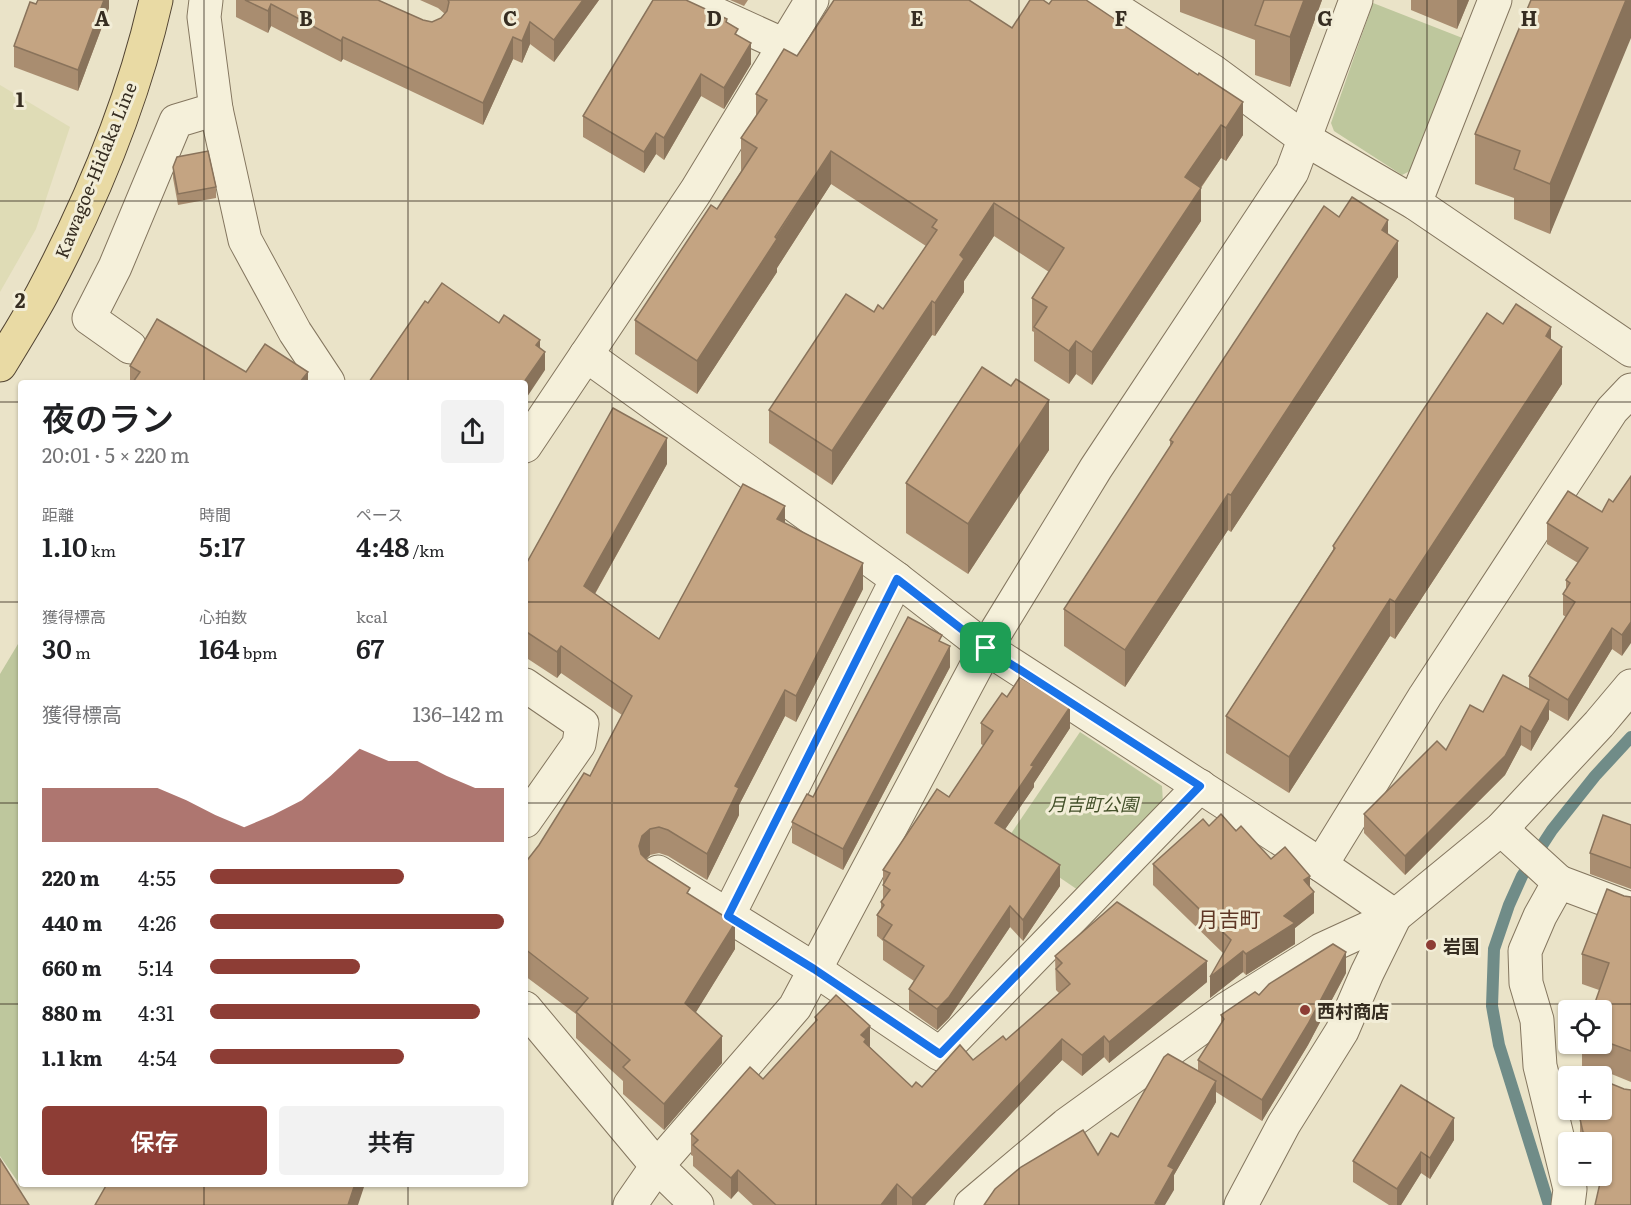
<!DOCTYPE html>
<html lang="ja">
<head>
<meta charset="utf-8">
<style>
  :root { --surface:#fff; --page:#f2f2f2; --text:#202124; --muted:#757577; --accent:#8d3d35 }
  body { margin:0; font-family:Literata,"Noto Sans JP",serif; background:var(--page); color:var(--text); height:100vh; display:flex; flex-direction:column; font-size:22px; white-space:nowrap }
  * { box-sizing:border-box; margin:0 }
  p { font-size:20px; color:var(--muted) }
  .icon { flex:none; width:33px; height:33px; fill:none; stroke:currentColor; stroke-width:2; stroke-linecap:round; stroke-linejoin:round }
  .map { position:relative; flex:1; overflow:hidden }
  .side { position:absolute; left:18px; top:380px; width:510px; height:807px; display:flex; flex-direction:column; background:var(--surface); border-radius:6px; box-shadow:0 2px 4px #0004 }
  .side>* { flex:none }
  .controls { position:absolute; left:1558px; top:1000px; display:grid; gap:12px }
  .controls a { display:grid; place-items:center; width:54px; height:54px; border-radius:6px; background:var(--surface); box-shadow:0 2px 4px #0004; font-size:30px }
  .pin { position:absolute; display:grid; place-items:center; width:51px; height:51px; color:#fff; margin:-26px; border-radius:12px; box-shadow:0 3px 9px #0006 }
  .round { display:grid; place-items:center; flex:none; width:63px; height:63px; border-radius:6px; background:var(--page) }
  .overview { display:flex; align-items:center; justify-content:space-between; height:102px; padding:0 24px }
  h1 { font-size:33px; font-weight:600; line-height:45px }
  .metrics { display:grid; grid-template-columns:repeat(3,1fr); gap:9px; height:102px; padding:6px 24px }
  .metrics div { display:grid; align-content:center }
  .metrics b { font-size:26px; font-weight:600 }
  .metrics small { font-size:16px; font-weight:400 }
  .metrics p { font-size:16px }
  .chart { height:168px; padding:12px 24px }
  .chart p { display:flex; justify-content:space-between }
  .chart svg { width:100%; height:108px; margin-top:6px; fill:var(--accent); opacity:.7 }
  .button { display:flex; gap:12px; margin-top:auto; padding:12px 24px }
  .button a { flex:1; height:69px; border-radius:6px; background:var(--accent); color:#fff; font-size:24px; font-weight:600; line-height:69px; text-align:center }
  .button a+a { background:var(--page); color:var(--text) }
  ul { padding:0 24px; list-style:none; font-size:20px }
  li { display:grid; grid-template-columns:96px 72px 1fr; align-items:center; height:45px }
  li i { height:15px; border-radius:8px; background:var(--accent) }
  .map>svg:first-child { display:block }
</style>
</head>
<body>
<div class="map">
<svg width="1631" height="1205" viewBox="0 0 1631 1205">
  <rect width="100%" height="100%" fill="#eae3c8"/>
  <polygon fill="#dfdcb6" points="0,85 70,127 36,229 0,292"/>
  <g fill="#bec79d">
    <polygon points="1373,3 1465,39 1416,168 1402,175 1334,131 1331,123"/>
    <polygon points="21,639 21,1180 18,1182 0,1156 0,674"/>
    <polygon points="1080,732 1162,786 1163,803 1078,890 1006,841"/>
  </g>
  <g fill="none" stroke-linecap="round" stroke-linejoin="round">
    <polyline stroke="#708c88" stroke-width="12" points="1549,1205 1499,1045 1492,1006 1494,949 1509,905 1522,876 1552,830 1595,776 1631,737"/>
    <g stroke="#84765f" stroke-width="35">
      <g id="minor">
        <polyline points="206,0 204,17 216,109 245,240 295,332 328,382"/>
        <polyline points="685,0 784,45"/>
        <polyline points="1102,0 1214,72 1305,139 1415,203 1631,350"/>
        <polyline points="1415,203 1495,0"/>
        <polyline points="130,347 89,318 115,267 176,121 216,109"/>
        <polyline points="586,355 897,579 986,648 1321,865 1395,916"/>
        <polyline points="525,446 696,191 812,0"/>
        <polyline points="525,685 582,724 579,744 525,821"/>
        <polyline points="1501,829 1559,882"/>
        <polyline points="1321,865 1425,696 1612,410 1631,390"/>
        <polyline points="658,872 814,969 940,1054 1200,786"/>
        <polyline points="728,916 897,579"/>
        <polyline points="525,1008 657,1166 697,1205"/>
        <polyline points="630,1205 657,1166 795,1007 986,648 1096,468 1292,172 1356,0"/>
        <polyline points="971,1205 1066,1125 1228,1008 1321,950 1395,916 1501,829 1599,724 1631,686"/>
        <polyline points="1241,1205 1284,1124 1342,1031 1367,973 1395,916"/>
        <polyline points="1568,1205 1570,1189 1540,1066 1537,1020 1526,983 1525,951 1540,916 1559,882 1631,909"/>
      </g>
    </g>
    <g stroke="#524432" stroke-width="35">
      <path id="major" d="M 0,365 C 14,342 29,318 42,294 C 91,202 133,102 156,0"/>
    </g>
    <use href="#minor" stroke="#f5f0da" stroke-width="33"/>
    <use href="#major" stroke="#e9daa4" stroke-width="33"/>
  </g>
  <g fill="#a98d70">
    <polygon points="109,0 109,8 78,91 14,67 14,46 36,4"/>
    <polygon points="236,0 378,0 423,20 432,22 441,18 445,14 438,8 420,0 599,0 554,62 530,44 522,63 513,59 483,125 343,59 341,62 271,26 268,33 236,17"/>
    <polygon points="730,0 748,0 744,6"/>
    <polygon points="1180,0 1322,0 1290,87 1255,75 1255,40 1180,12"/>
    <polygon points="1411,0 1469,0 1457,29 1411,10"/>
    <polygon points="1631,0 1550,234 1514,219 1514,198 1475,184 1475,134"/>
    <polygon points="727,22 738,36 751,64 724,109 701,96 664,160 656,154 644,173 583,137 583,116"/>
    <polygon points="1012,28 1243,135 1226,161 1221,158 1201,188 1201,221 1092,385 1076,374 1069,384 1034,361 1034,332 1032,331 1032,298 1049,272 994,236 964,281 964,292 935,336 932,335 832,485 769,443 769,410 874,312 883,309 926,246 831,184 777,268 777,272 697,394 635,354 635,320 717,209 741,171 741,138 756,116 756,94 797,56"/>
    <polygon points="173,167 216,187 216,198 178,205 173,178"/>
    <polygon points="1339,217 1388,234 1398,277 1231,532 1228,530 1125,687 1064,646 1064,609 1170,448 1170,440"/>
    <polygon points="1503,324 1551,340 1562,384 1395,639 1390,636 1289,793 1226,753 1226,716 1333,550 1333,546"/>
    <polygon points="130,366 246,372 308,382 130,382"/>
    <polygon points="1049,450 968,574 906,533 906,483"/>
    <polygon points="667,464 595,594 659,639 785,523 863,589 796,722 785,716 739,805 739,815 707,880 668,856 659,853 650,855 646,859 690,895 735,949 695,1013 722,1063 664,1130 623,1094 623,1081 576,1038 576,1014 525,976 525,863 590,776 622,715 561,673 557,678 525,657 525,563 526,564"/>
    <polygon points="1631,476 1622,656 1612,649 1568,721 1549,710 1549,719 1531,751 1521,745 1505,775 1405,875 1364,833 1364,814 1446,750 1483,712 1529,689 1529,676 1566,617 1563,615 1563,594 1566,590 1566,580 1578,563 1547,544 1547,523 1602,512 1613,502"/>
    <polygon points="942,642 950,667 843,870 792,843 792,822"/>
    <polygon points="1007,697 1070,728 1034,783 1034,787 1005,829 1060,886 1023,941 1010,927 949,1018 937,1030 909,1010 909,989 914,981 883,960 883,941 877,936 877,915 881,910 881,902 883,899 883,870 949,797 984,746 981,744 981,723"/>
    <polygon points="1631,825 1631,889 1590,874 1590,853"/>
    <polygon points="1209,826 1236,831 1271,859 1310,887 1314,913 1295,928 1295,944 1246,975 1243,972 1210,998 1224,954 1153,885 1153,864"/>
    <polygon points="1624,896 1631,897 1631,1082 1609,1073 1599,1073 1582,1067 1582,1044 1602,1044 1602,1011 1599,990 1582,984 1582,954"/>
    <polygon points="1055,956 1207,982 1109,1063 1104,1057 1082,1076 1062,1060 925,1205 753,1205 738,1191 731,1199 693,1166 693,1156 691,1155 691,1134 763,1079 815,1022 815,1017 870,1047 912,1087 922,1087 973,1060 1006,1040 1059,993 1056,990"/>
    <polygon points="1346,973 1308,1045 1262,1121 1216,1092 1216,1102 1174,1175 1174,1190 1098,1155 1118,1137 1198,1071 1198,1060 1221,1024 1221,1015 1259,995"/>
    <polygon points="1624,1089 1602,1174 1602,1143 1580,1143 1580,1119"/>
    <polygon points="1454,1140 1430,1179 1421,1173 1401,1205 1389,1205 1353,1182 1353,1161"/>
  </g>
  <g fill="#89735b">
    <polygon points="104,0 109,0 109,8 78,91 78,70"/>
    <polygon points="583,0 599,0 554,62 554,40"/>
    <polygon points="1304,0 1322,0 1290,87 1290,37"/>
    <polygon points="1457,0 1469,0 1457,29"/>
    <polygon points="1626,0 1631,0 1631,38 1550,234 1550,184"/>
    <polygon points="271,4 271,26 268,33 268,11"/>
    <polygon points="530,22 530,44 522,63 522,41"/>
    <polygon points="343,37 343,59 341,62 341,41"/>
    <polygon points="513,37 513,59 483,125 483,103"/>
    <polygon points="751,43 751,64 724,109 724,88"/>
    <polygon points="701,74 701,96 664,160 664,138"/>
    <polygon points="1243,102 1243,135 1226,161 1226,128"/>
    <polygon points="1221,125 1221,158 1185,210 1185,177"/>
    <polygon points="656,133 656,154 644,173 644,152"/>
    <polygon points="831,151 831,184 777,268 777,272 697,394 697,361"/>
    <polygon points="1201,188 1201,221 1092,385 1092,352"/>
    <polygon points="994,203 994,236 964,281 964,292 935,336 935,303 960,255"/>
    <polygon points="1388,220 1388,256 1398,241 1398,277 1231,532 1231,495"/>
    <polygon points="932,301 932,335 832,485 832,451"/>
    <polygon points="1551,327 1551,363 1562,347 1562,384 1395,639 1395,602"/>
    <polygon points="540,340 540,358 536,345"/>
    <polygon points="1076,341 1076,374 1069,384 1069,351"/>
    <polygon points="545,352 545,370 525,400 525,382 524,382"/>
    <polygon points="308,372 308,382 300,382"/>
    <polygon points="1049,400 1049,450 968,574 968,524"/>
    <polygon points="667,438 667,464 584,613 584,586"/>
    <polygon points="1228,494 1228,530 1125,687 1125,650"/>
    <polygon points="785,506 785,532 777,519"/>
    <polygon points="863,563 863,589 796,722 796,696"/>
    <polygon points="1390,599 1390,636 1289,793 1289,757"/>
    <polygon points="1631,622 1631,643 1622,656 1622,635"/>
    <polygon points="1612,628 1612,649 1568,721 1568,700"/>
    <polygon points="561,646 561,673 557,678 557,652"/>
    <polygon points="950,646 950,667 843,870 843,849"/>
    <polygon points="785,690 785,716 739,805 739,815 707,880 707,854 735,786"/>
    <polygon points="1549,700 1549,719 1531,751 1531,732"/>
    <polygon points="1070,707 1070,728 1034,783 1034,787 995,844 995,823 1031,765"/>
    <polygon points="1521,726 1521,745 1505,775 1405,875 1405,856"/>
    <polygon points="650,829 650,855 642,863 639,846 642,836"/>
    <polygon points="1060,865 1060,886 1023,941 1023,920"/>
    <polygon points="1310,876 1310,895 1314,892 1314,913 1295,928 1295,944 1246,975 1246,954 1304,880"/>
    <polygon points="1010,906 1010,927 949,1018 937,1030 937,1009"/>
    <polygon points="735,923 735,949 685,1030 685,1003"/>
    <polygon points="1243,951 1243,972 1210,998 1210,977"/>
    <polygon points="1346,952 1346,973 1308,1045 1262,1121 1262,1100"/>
    <polygon points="1207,961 1207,982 1109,1063 1109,1042"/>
    <polygon points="870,1026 870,1047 866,1051 861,1035"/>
    <polygon points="722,1036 722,1063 664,1130 664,1104"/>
    <polygon points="1104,1036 1104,1057 1082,1076 1082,1055"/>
    <polygon points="1062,1039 1062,1060 925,1205 912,1205 912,1198"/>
    <polygon points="1216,1081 1216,1102 1174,1175 1174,1190 1165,1205 1155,1205 1168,1166"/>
    <polygon points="1454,1118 1454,1140 1430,1179 1430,1158"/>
    <polygon points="1421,1152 1421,1173 1401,1205 1397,1205 1397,1189"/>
    <polygon points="738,1170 738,1191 731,1199 731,1178"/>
    <polygon points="355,1184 365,1184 358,1205 348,1205"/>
    <polygon points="897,1184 897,1205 881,1205"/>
  </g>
  <g fill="#c4a482" stroke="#89735b" stroke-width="1.5">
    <polygon points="38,0 104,0 78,70 14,46 30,2 36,4"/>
    <polygon points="245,0 378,0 423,20 432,22 441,18 447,11 449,2 448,0 583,0 554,40 530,22 522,41 513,37 483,103 343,37 341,41 271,4 268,11"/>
    <polygon points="653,0 686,0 727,19 726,22 738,29 735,34 751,43 724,88 701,74 664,138 656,133 644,152 583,116"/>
    <polygon points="834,0 969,0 1012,28 1030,0 1043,0 1049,4 1052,0 1086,0 1198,75 1199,73 1243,102 1226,128 1221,125 1185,177 1201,188 1092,352 1076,341 1069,351 1034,327 1047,307 1032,298 1064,248 994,203 960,255 964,259 935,303 932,301 832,451 769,410 846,294 874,312 878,305 883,309 937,230 932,227 937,220 831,151 775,237 777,239 697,361 635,320 711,205 717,209 757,148 741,138 767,100 756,94 784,49 797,56"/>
    <polygon points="1264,0 1304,0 1290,37 1255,25"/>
    <polygon points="1531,0 1626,0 1550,184 1514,169 1520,151 1475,134"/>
    <polygon points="208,151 216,187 178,194 173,167 177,157"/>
    <polygon points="1352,197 1388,220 1382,230 1398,241 1231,495 1228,494 1125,650 1064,609 1173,442 1170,440 1324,206 1339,217"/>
    <polygon points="442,283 499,323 504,315 540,340 536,345 545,352 524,382 369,382 425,301 428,303"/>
    <polygon points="1516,304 1551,327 1546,336 1562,347 1395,602 1390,599 1289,757 1226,716 1335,548 1333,546 1487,313 1503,324"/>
    <polygon points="157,319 246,372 265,344 308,372 300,382 133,382 140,372 130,366"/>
    <polygon points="982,367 1011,386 1016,379 1049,400 968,524 906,483"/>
    <polygon points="613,408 667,438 584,586 659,639 743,484 785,506 777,519 863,563 796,696 785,690 735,786 739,788 707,854 668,830 659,827 650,829 642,836 639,846 641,854 648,861 690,888 687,893 735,923 685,1003 722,1036 664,1104 623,1067 630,1060 576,1012 588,998 525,949 525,863 539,845 584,773 590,776 632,696 561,646 557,652 525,631 525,563 526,564"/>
    <polygon points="1631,476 1631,622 1622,635 1612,628 1568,700 1529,676 1575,602 1563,594 1570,583 1566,580 1588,548 1547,523 1568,491 1602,512 1609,499 1613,502"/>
    <polygon points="908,617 942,635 939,641 950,646 843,849 792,822 807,794 813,797"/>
    <polygon points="1503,675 1549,700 1531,732 1521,726 1505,756 1405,856 1364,814 1437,741 1446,750 1470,705 1483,712"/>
    <polygon points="1020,677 1070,707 1031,765 1034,766 995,823 1060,865 1023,920 1010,906 949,997 937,1009 909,989 924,966 883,939 892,925 877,915 884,905 881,902 890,890 883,885 890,873 883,870 937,789 949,797 993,731 981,723 1002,693 1007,697"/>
    <polygon points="1221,814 1236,831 1241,826 1271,859 1285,847 1310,876 1304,880 1314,892 1284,916 1295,923 1246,954 1243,951 1210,977 1231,940 1153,864 1203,819 1209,826"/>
    <polygon points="1603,815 1631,825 1631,868 1590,853"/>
    <polygon points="1607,889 1624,896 1631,897 1631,1051 1609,1043 1602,1042 1602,1011 1592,1011 1609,963 1582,954"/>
    <polygon points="1117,902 1207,961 1109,1042 1104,1036 1082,1055 1062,1039 912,1198 897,1184 881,1205 776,1205 738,1170 731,1178 693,1145 698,1140 691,1134 750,1067 763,1079 817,1020 815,1017 836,995 870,1026 861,1035 866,1039 864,1042 912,1087 916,1082 922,1087 960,1045 973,1060 1003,1036 1006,1040 1070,984 1056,969 1062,963 1055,956"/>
    <polygon points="1333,944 1346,952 1308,1024 1262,1100 1198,1060 1224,1019 1221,1015 1255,992 1259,995 1269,984"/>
    <polygon points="1168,1054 1216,1081 1168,1166 1174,1169 1155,1203 1159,1205 984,1205 995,1189 1021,1167 1083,1130 1098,1155 1111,1133 1118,1137 1164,1057"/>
    <polygon points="1602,1080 1624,1089 1631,1090 1631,1205 1595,1205 1608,1148 1583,1132 1580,1119 1583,1110 1602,1110"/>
    <polygon points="1401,1085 1454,1118 1430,1158 1421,1152 1397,1189 1353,1161"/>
    <polygon points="0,1159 29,1205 0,1205"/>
    <polygon points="107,1184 355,1184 348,1205 95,1205"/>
  </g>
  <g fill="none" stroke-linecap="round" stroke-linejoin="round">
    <g stroke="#fff" stroke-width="12">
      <polygon id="route" points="897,579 986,648 1200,786 940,1054 814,969 728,916"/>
    </g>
    <use href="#route" stroke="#1a73e8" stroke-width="8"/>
  </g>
  <path fill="none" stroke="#362d21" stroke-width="1.5" stroke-opacity="0.55" d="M 204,0 L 204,382M 408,0 L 408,382M 612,0 L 612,1205M 816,0 L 816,1205M 1019,0 L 1019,1205M 1223,0 L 1223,1205M 1427,0 L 1427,1205M 0,201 L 1631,201M 0,402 L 21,402M 525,402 L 1631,402M 0,602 L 21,602M 525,602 L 1631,602M 0,803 L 21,803M 525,803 L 1631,803M 0,1004 L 21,1004M 525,1004 L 1631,1004M 204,1184 L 204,1205M 408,1184 L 408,1205"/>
  <g fill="#8d3d35" stroke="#f2edd7" stroke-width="2">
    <circle cx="1431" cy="945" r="6"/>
    <circle cx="1305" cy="1010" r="6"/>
  </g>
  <g text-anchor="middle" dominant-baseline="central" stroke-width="6" stroke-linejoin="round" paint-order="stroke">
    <g font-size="18" fill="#362d21" stroke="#f2edd7">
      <text transform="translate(95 170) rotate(-68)">Kawagoe-Hidaka Line</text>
    </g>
    <g font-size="18" font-style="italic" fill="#435029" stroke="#f2edd7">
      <text x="1093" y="803">月吉町公園</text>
    </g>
    <g font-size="18" font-weight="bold" fill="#362d21" stroke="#f2edd7" text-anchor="start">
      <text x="1443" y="945">岩国</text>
      <text x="1317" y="1010">西村商店</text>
    </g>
    <g font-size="21" fill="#5e3625" stroke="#f2edd7">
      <text x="1229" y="917">月吉町</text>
    </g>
  </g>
  <g font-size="20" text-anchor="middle" font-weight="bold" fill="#362d21" stroke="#f2edd7" stroke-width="6" stroke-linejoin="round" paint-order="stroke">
    <text x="102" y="26">A</text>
    <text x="306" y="26">B</text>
    <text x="510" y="26">C</text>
    <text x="714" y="26">D</text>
    <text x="917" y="26">E</text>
    <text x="1121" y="26">F</text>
    <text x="1325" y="26">G</text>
    <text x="1529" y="26">H</text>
    <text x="20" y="107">1</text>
    <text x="20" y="308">2</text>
  </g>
</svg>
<div class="controls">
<a><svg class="icon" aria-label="locate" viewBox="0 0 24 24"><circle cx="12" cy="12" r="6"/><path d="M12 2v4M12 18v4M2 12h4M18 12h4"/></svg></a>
<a>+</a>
<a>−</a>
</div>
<div class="pin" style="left:986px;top:648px;background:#1e9e55"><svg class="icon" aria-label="arrive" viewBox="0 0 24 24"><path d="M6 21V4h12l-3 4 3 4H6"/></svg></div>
<section class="side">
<div class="overview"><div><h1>夜のラン</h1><p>20:01 · 5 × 220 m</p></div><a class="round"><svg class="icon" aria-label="share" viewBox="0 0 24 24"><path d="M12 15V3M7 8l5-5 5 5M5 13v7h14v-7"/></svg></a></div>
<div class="metrics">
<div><p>距離</p><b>1.10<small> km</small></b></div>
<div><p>時間</p><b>5:17</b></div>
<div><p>ペース</p><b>4:48<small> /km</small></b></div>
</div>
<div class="metrics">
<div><p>獲得標高</p><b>30<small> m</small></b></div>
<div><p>心拍数</p><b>164<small> bpm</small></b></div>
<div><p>kcal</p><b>67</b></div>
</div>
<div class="chart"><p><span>獲得標高</span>136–142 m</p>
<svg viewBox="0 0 160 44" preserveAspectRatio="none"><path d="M0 44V22L10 22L20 22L30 22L40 22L50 27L60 33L70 38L80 33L90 27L100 17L110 6L120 11L130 11L140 17L150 22L160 22V44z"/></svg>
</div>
<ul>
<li><b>220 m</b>4:55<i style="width:66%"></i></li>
<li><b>440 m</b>4:26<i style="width:100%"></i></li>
<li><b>660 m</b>5:14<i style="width:51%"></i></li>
<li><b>880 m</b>4:31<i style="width:92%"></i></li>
<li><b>1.1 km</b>4:54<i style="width:66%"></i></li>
</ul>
<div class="button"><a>保存</a><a>共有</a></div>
</section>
</div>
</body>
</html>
